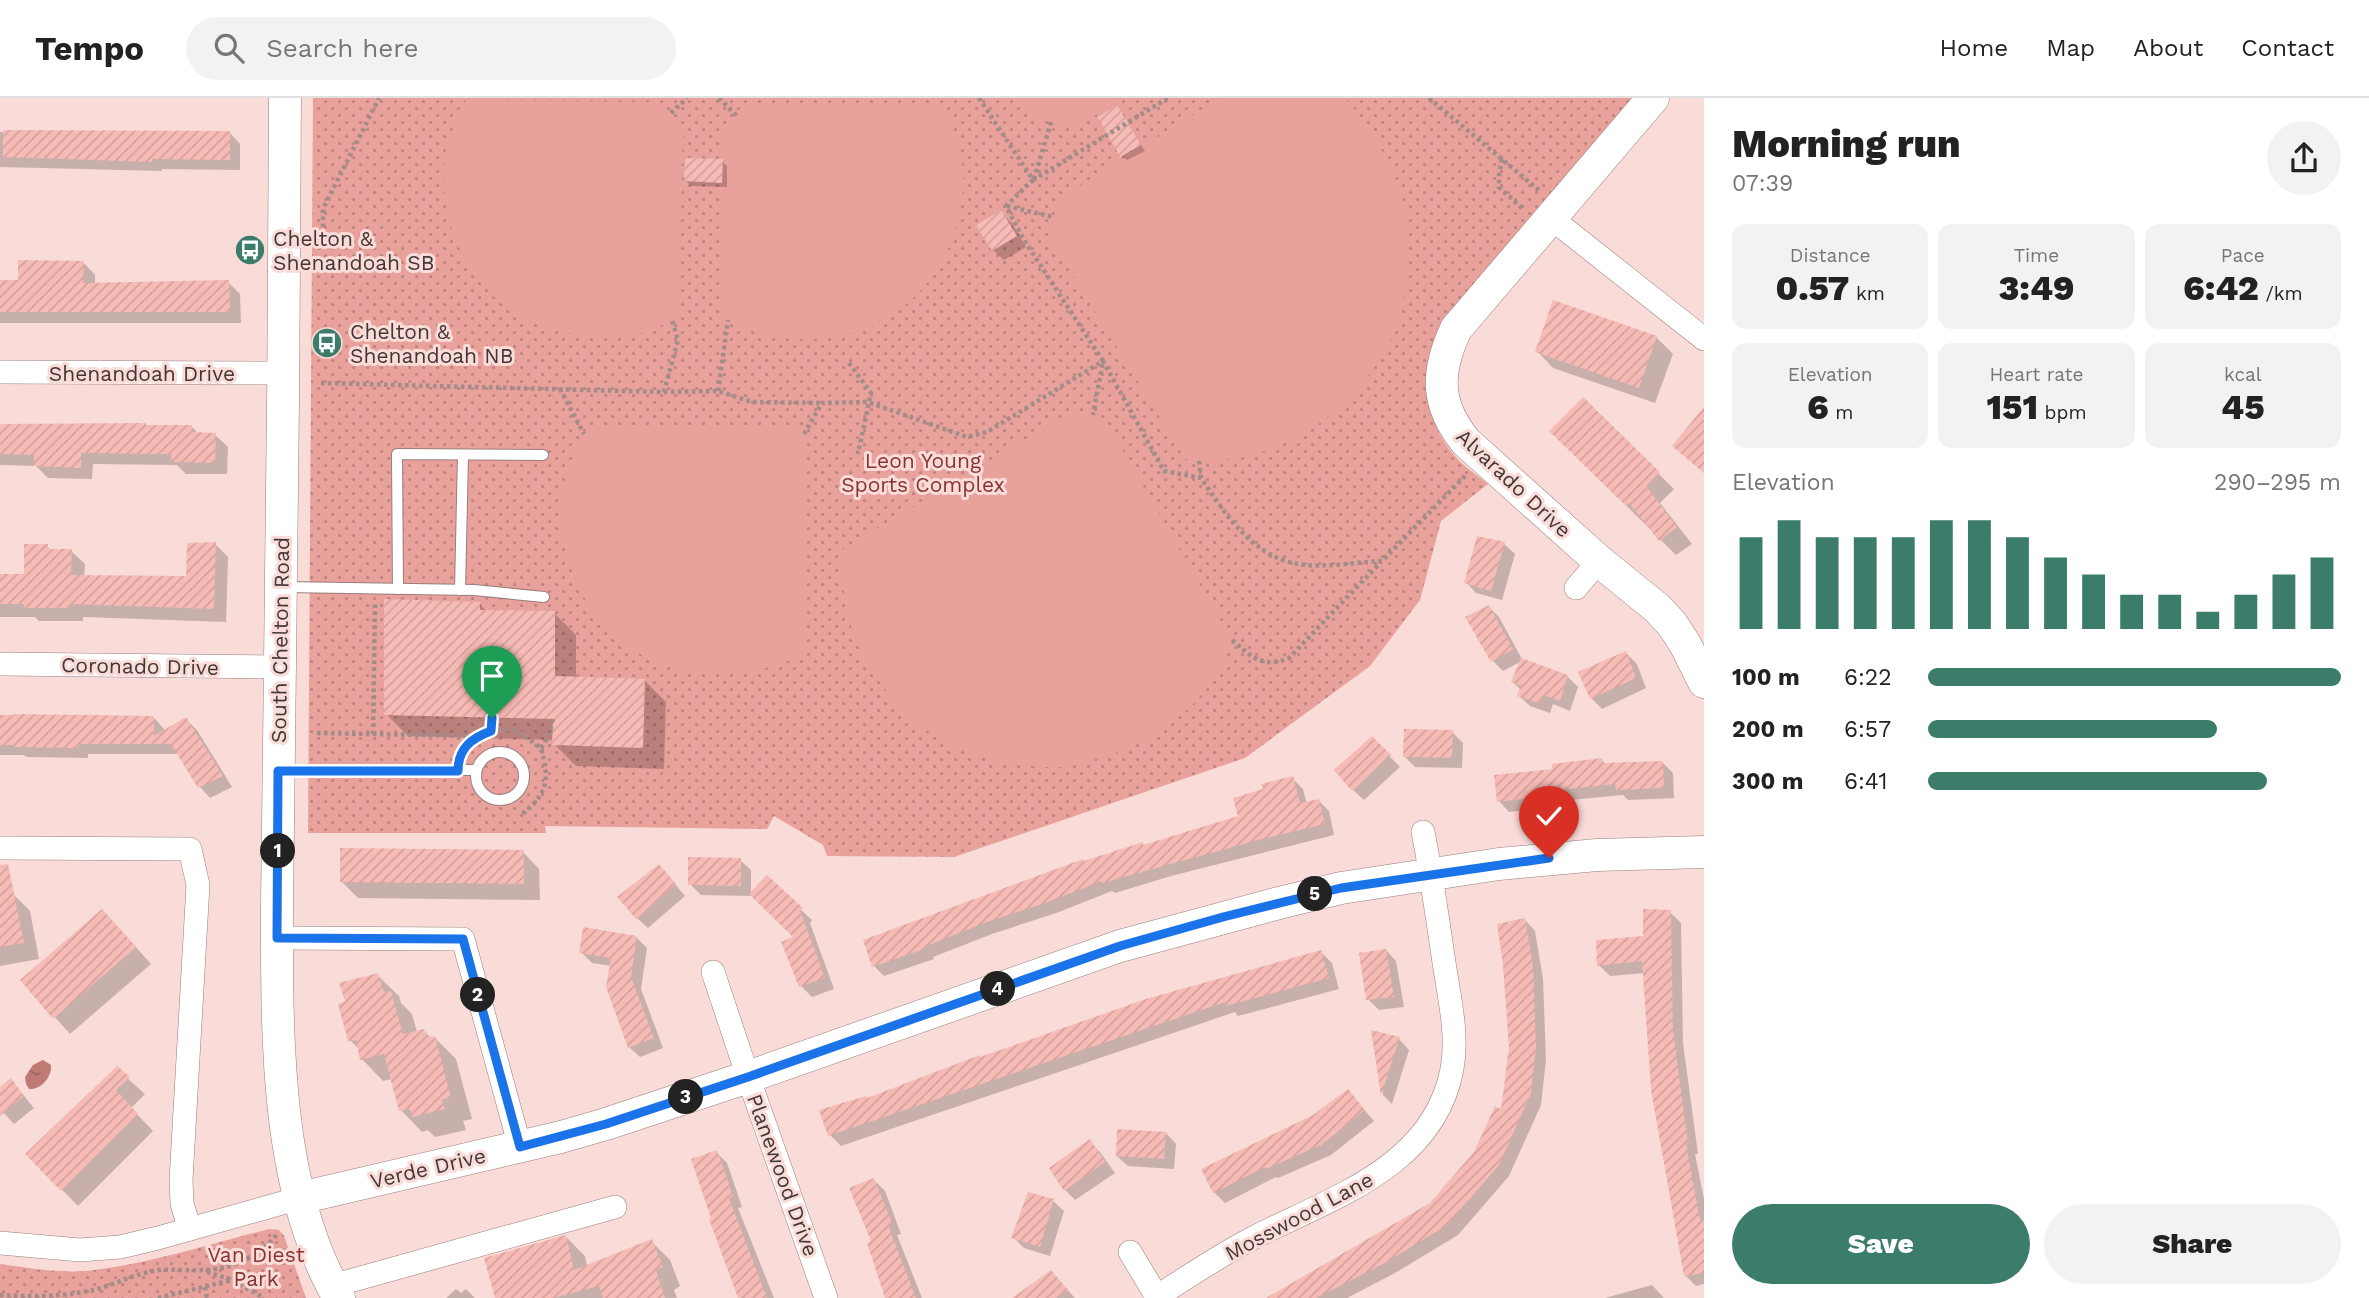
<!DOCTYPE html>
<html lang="en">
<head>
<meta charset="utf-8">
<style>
  :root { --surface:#fff; --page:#f2f2f2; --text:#222; --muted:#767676; --line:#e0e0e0; --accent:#3b7c6b }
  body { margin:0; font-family:"Work Sans",sans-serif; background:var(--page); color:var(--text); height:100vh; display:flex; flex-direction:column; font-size:26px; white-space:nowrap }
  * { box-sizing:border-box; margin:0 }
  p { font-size:23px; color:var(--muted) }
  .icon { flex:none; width:38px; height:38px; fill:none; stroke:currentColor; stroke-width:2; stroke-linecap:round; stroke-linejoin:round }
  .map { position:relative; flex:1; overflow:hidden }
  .panel { display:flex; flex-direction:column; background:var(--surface); width:665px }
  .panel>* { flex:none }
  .pin { position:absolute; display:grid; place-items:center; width:60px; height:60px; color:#fff; margin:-72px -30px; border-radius:50% 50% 50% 0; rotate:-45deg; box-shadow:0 0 7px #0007 }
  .pin .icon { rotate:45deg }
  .km { position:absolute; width:35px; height:35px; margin:-18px; border-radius:50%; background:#222; color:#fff; font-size:19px; line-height:35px; text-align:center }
  .round { display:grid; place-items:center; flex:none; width:74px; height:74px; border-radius:37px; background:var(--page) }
  .head { display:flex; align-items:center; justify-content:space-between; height:119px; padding:0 28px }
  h1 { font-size:38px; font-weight:800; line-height:52px }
  .stats { display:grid; grid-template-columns:repeat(3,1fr); gap:10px; height:119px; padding:7px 28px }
  .stats div { display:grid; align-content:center; border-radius:14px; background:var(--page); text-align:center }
  .stats b { font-size:35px; font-weight:800 }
  .stats small { font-size:19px; font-weight:400 }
  .stats p { font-size:19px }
  .chart { height:196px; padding:14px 28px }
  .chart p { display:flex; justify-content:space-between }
  .chart svg { width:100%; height:126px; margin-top:7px; stroke:var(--accent); stroke-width:6 }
  .action { display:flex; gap:14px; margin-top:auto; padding:14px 28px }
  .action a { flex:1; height:80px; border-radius:42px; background:var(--accent); color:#fff; font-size:28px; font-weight:800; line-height:80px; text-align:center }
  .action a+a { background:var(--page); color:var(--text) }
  ul { padding:0 28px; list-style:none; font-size:23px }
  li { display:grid; grid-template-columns:112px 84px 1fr; align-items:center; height:52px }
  li i { height:18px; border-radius:9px; background:var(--accent) }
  header { display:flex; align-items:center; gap:42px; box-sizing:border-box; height:98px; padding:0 35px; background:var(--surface); border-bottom:2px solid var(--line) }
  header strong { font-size:33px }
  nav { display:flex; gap:38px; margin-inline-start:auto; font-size:24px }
  .search { width:490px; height:63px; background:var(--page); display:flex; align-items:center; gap:18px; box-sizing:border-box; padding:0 24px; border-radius:38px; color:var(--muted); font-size:26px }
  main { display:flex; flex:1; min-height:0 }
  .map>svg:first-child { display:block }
</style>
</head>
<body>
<header>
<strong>Tempo</strong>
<div class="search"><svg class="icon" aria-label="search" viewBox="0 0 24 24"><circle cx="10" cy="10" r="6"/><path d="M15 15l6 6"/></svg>Search here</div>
<nav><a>Home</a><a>Map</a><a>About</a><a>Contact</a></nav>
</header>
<main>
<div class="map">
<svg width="1704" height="1200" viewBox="0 0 1704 1200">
  <defs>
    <pattern id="green-dots" width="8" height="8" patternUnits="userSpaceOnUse" patternTransform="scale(1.75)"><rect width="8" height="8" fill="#e9a19b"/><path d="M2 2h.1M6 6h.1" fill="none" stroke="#be847f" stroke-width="1.8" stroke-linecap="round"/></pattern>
    <pattern id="water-ripples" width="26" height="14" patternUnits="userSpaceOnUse" patternTransform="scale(1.75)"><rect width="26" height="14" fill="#bf7a74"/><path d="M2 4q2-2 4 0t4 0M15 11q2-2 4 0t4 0" fill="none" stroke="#9d6560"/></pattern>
    <pattern id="building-hatch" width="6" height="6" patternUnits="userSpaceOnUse" patternTransform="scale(1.75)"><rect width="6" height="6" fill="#f7bbb5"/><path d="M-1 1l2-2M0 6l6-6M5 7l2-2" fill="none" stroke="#d5a19c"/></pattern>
  </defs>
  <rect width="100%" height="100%" fill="#f9dbd8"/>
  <g fill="url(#green-dots)">
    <path d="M 313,0 L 1632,0 L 1441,225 C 1421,271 1421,319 1455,358 C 1464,369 1477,377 1488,386 L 1441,423 L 1420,502 L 1370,568 L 1245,660 L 954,759 L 827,758 L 823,747 L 774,718 L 767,731 L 545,728 L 546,735 L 308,735 Z"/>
    <path d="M 269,1131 L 279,1132 L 284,1138 L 306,1200 L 0,1200 L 0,1166 C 28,1170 57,1175 86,1173 C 146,1167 210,1146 269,1131 Z"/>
  </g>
  <g fill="#e9a19b">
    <polygon points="1019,0 1125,0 1075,29 1031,20"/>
    <path d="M 1220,0 L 1344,0 L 1348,3 C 1377,40 1404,82 1408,131 C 1411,161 1408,196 1397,225 C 1367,310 1275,373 1185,361 L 1050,140 L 1057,102 Z"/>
    <path d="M 466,2 L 657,4 L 671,15 L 683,35 L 679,216 C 654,237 627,240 595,238 C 561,236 527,227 501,205 C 459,170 437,111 445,57 C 448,38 458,20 466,2 Z"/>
    <path d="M 939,5 C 948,19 955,33 959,49 C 978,126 930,214 853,235 C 817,245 776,243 742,229 C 735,227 729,223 722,221 L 723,33 L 749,6 Z"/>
    <path d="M 1073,312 L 1105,322 L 1232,542 C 1228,551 1225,562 1220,571 C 1192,619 1142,651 1089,663 C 1081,665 1071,668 1063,669 C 1017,670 970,661 931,635 C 905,619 883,591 867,565 C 847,531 842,491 840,453 Z"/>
    <path d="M 587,329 L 797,330 L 807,342 L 807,554 C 719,600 610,574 573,476 C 566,457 559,435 559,414 C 561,382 573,356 587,329 Z"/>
  </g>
  <path fill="url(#water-ripples)" d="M 43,962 L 51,967 C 52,979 41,992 29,991 L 26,986 L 25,979 L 33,967 Z"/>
  <g fill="#0003">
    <polygon points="1117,10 1145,53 1127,62 1122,58"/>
    <polygon points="0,34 230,35 240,46 240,72 162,71 162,73 0,69"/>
    <polygon points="722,63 727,68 727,89 691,88 686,83"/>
    <polygon points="1001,115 1012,125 1026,149 1004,162 993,152"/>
    <polygon points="83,164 95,177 95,187 228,184 240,196 241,225 0,225 0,184 20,184"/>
    <polygon points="1656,239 1673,256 1655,305 1553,270 1537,253"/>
    <polygon points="1583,301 1674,391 1660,405 1692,446 1676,457 1551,333"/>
    <polygon points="0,326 192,329 199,336 215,337 228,349 227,376 186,376 177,367 93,366 92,381 48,380 36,368 0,367"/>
    <polygon points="215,446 228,459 226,524 83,519 83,523 39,523 35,519 0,519 0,477 25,477 47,448 51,453 71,453 85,466 84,479 188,480"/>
    <polygon points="1504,446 1515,456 1502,502 1476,495 1466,484"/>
    <polygon points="479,505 487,514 554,515 576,537 576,580 644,582 666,604 664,671 576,668 554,646 554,642 408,638 386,616"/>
    <polygon points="1489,509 1499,519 1523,563 1567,578 1578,589 1570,613 1553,606 1550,615 1530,608 1519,598 1521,592 1513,584 1522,563 1503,573 1493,563"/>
    <polygon points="1626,555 1637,566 1646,590 1602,611 1591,600"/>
    <polygon points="0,619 154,620 164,631 164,634 186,621 197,632 232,689 210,700 200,689 179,656 88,656 88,660 27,659 24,657 0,657"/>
    <polygon points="1452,634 1463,645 1462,670 1415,669 1404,658"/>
    <polygon points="1372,640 1400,669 1364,702 1353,692"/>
    <polygon points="1601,662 1606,666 1663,665 1673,675 1674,700 1628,702 1623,697 1548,704 1549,709 1509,714 1499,703 1555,672"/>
    <polygon points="1292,680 1303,691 1307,706 1319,703 1329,713 1334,737 1171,778 1115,795 1112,793 1059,814 992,836 933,859 934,861 884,878 874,868 1084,765 1241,720 1265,693"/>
    <polygon points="523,754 539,771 540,802 358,800 342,784"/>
    <polygon points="740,762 751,772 751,796 767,780 812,822 810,825 834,891 812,899 801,888 796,840 753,798 701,797 690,786"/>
    <polygon points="669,779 685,798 648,830 637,820"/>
    <polygon points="14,797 30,813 39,861 0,868 0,799"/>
    <polygon points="1670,814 1681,825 1683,945 1698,1056 1695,1056 1704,1101 1704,1186 1696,1188 1685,1177 1645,875 1610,878 1599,867 1644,840"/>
    <polygon points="1525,822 1535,833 1543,881 1546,962 1541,1007 1509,1078 1458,1137 1395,1175 1347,1200 1270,1200 1431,1107 1476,1055 1503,1014"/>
    <polygon points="118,829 151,866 70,936 22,883"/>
    <polygon points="636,839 647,850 641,891 663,950 640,959 629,949 612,868 592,865 581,854"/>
    <polygon points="1386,852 1396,863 1404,909 1379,912 1368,901"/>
    <polygon points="1321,854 1332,865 1339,891 1238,918 1235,914 841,1048 830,1037 821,1014 868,1002 981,960"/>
    <polygon points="377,877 399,898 401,905 412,916 417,934 423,932 431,940 434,939 456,961 472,1021 463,1023 466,1032 435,1039 428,1032 422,1034 401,1012 392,981 383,983 362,961 360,952 350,942"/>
    <polygon points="1373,935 1399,941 1409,952 1392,1006 1383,997"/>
    <polygon points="117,971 145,996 131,1010 153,1033 78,1108 27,1056"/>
    <polygon points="11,982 34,1010 14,1026 0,1011 0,991"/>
    <polygon points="1348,993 1374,1023 1331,1057 1278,1080 1276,1079 1225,1105 1214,1094"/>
    <polygon points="1166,1035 1176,1046 1174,1071 1128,1068 1117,1058"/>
    <polygon points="1089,1044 1100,1054 1115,1075 1075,1102 1065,1092"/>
    <polygon points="716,1054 727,1065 742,1109 738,1110 774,1200 740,1200 713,1121"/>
    <polygon points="874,1082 885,1093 901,1136 897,1137 922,1200 889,1200 873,1144"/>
    <polygon points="1053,1103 1064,1113 1050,1158 1024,1150 1013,1139"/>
    <polygon points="566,1139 585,1158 587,1168 651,1143 670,1162 680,1188 674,1192 677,1200 497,1200"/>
    <polygon points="1051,1174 1075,1200 1015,1200"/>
    <polygon points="1652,1187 1664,1200 1605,1200"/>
    <polygon points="456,1191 461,1195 466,1191 475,1200 446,1200"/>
  </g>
  <g fill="url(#building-hatch)">
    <polygon points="1117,7 1141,47 1120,59 1098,19"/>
    <polygon points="3,32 230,33 230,62 152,61 152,64 3,59"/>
    <polygon points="685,60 723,61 722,85 684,83"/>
    <polygon points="1001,112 1017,138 992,153 976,127"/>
    <polygon points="18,162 84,163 83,185 229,182 230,214 0,214 0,182 18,182"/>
    <polygon points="1553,202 1657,238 1639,290 1535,254"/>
    <polygon points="1583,299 1660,374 1646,388 1677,429 1659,443 1629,405 1626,408 1549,333"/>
    <polygon points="1704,309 1704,375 1672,348"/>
    <polygon points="146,325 146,327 192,327 192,334 216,335 215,365 172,364 171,356 81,355 81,370 34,368 34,357 0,356 0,326"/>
    <polygon points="1477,438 1505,444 1491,493 1464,485"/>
    <polygon points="216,444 214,511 70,506 70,510 24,510 24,506 0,506 0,476 24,476 24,446 48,446 48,451 72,451 71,477 186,478 187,445"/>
    <polygon points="384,501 480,504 480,512 555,513 555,578 645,581 643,650 552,647 553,621 384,617"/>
    <polygon points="1489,507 1513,551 1491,564 1465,519"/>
    <polygon points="1626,553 1636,580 1590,601 1578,574"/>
    <polygon points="1521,560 1568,577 1560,603 1543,597 1539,605 1517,598 1521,588 1511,584"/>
    <polygon points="14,616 154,618 154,638 186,619 223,678 198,690 171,646 78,646 78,650 14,649 14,647 0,647 0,617 14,617"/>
    <polygon points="1404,631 1453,632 1452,660 1403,659"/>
    <polygon points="1372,638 1391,657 1352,693 1334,672"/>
    <polygon points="1602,660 1603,665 1663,663 1664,690 1616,692 1615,686 1539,694 1539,699 1497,704 1494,677 1552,671 1552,666"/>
    <polygon points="1293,678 1300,705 1319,701 1325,726 1258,742 1102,785 1101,783 1048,804 981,826 924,849 924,851 872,869 863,842 1083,761 1084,763 1143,744 1143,747 1238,718 1233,700 1263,691 1261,686"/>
    <polygon points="340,750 524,752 524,786 340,784"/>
    <polygon points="688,759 741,760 741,788 688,787"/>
    <polygon points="8,766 24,845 0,849 0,767"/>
    <polygon points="659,766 676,786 636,821 617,799"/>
    <polygon points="767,777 803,810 800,813 825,880 799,889 781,844 793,839 749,796"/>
    <polygon points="102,811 136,849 53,921 20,882"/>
    <polygon points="1643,811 1671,812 1673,933 1688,1045 1686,1046 1700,1122 1704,1121 1704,1175 1684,1178 1651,992 1642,863 1597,868 1596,842 1643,838"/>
    <polygon points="1525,820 1533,869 1536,950 1531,995 1499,1067 1447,1127 1385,1165 1316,1200 1266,1200 1430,1105 1474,1054 1495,1008 1501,1011 1509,950 1503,867 1497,826"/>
    <polygon points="583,829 637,838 631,879 654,940 628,950 606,889 611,860 579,855"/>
    <polygon points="1386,851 1394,899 1366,902 1359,855"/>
    <polygon points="1321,852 1329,880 1226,908 1225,904 828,1038 819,1012 866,998 867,1000 980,957 980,959 1146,901"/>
    <polygon points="378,875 384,894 391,893 403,936 424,931 427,939 435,938 451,1000 442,1001 445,1011 412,1019 410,1011 399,1013 384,956 360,962 356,942 348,943 338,906 345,903 339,885"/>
    <polygon points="1371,932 1400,939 1381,998"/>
    <polygon points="117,968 130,979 116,992 138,1016 61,1093 25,1056"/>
    <polygon points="11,980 24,998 0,1018 0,989"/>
    <polygon points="1348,991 1365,1012 1321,1047 1266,1071 1265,1069 1213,1095 1201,1071 1313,1017"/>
    <polygon points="1117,1031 1166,1034 1164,1061 1116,1058"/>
    <polygon points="1090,1041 1105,1064 1064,1093 1049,1070"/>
    <polygon points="717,1052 733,1098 729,1100 767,1200 738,1200 709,1121 711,1120 691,1061"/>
    <polygon points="874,1080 892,1125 888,1127 916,1200 885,1200 867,1145 871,1143 849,1090"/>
    <polygon points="1028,1094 1054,1101 1040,1149 1011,1140"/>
    <polygon points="566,1137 574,1172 652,1141 663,1169 656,1172 665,1200 603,1200 599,1188 553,1200 495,1200 484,1160"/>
    <polygon points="1051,1172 1068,1192 1057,1200 1012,1200"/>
  </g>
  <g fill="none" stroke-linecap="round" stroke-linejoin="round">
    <g stroke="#987e7c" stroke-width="12">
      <g id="lane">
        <polyline points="284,489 474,492 544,499"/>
        <polyline points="398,491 397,356 543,357"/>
        <polyline points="460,492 463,357"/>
        <circle cx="500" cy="678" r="24"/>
        <polyline points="281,672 476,672"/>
      </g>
    </g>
    <g stroke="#987e7c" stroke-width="24">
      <g id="street">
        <polyline points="1551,120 1704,241"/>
        <polyline points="0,274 283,275"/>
        <polyline points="1576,490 1599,463"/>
        <polyline points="0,566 280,569"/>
        <polyline points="0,750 190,751 198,787 181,1082 182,1106 190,1131"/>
        <polyline points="277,840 463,841 520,1049"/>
        <polyline points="713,874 748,979 826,1200"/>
        <polyline points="0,1145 80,1152 120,1149 158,1140 300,1100"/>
        <polyline points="1130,1154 1157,1199"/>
        <polyline points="332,1188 615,1109"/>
        <path d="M 1155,1200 C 1187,1179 1220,1157 1255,1139 C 1331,1100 1434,1069 1452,971 C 1458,938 1450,903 1445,871 C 1438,825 1432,779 1423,734"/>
      </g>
    </g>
    <g stroke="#987e7c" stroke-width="33">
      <g id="secondary">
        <path d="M 285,0 C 285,188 282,377 280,565 C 279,646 278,727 277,808 C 277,932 274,1090 339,1200"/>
        <path d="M 1653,0 L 1456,231 C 1436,274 1435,306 1466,344 L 1599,463 L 1657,510 L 1672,526 L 1685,546 L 1704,584"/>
        <polyline points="300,1100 561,1039 606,1026 748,979 1120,848 1279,805 1341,790 1499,766 1597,757 1704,754"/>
      </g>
    </g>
    <g stroke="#a18c8a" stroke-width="4.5" stroke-dasharray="3.5 3.5" stroke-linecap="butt">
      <polyline points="719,0 737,18"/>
      <polyline points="979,0 1033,82 1006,108 1024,142 1103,263 1093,317"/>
      <polyline points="1429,0 1541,94"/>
      <polyline points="671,15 687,0"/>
      <polyline points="1502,61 1499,76 1499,89 1524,112"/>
      <polyline points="1034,81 1051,24"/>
      <polyline points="1033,82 1168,0"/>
      <polyline points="1007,108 1053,119"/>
      <polyline points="323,129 323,111 379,0"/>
      <polyline points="849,265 871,295 858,356"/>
      <polyline points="321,285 664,294 718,293 752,304 821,305"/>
      <polyline points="560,291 584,336"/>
      <polyline points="718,293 728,222"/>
      <polyline points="664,294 678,242 672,222"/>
      <path d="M 804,336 L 822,305 L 868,304 L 967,339 L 987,334 L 1103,263 L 1164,373 L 1201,380 C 1227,418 1254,462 1305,467 C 1330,469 1357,464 1382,463 L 1467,376"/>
      <polyline points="1199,363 1201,380"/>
      <path d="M 1232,542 C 1252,559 1262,571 1289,560 L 1381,464"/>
      <polyline points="491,633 492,620"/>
      <polyline points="317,635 477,638"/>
      <polyline points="373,636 375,505"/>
      <polyline points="541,650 548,639 553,621"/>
      <path d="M 459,658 C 471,640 490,628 513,632 C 522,634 533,645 541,650 C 550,683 548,696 521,717"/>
      <polyline points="207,1174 232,1182 264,1200"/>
      <polyline points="205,1189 207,1200"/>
      <path d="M 0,1197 C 31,1199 66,1199 97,1191 C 118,1185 137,1175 159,1172 C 173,1171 188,1173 202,1172 C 231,1172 260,1159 277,1136"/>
      <polyline points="158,1200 232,1182"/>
    </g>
    <use href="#lane" stroke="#fff" stroke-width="10"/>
    <use href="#street" stroke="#fff" stroke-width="23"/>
    <use href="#secondary" stroke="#fff" stroke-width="32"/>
  </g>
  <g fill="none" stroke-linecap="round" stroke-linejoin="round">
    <g stroke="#fff" stroke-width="14">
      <path id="route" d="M 492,620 L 491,633 C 472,640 458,650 458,673 L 278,673 L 277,840 L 463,841 L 520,1049 L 606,1026 L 748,979 L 1120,848 L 1223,819 L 1341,790 L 1549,760"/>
    </g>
    <use href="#route" stroke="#1a73e8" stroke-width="9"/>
  </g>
  <defs>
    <g id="bus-disc" transform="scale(1.575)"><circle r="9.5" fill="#3b7c6b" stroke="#f9dbd8"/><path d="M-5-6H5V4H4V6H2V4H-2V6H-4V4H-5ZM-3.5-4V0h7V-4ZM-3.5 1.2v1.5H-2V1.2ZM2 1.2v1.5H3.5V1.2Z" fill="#fff"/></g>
  </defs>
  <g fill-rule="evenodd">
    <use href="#bus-disc" x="250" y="152"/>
    <use href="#bus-disc" x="327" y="245"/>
  </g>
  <g text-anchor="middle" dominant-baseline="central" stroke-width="6" stroke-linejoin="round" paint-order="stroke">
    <g font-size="21" fill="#433736" stroke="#f9dbd8" text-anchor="start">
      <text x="273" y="140">Chelton &amp;<tspan x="273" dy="24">Shenandoah SB</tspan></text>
      <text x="350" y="233">Chelton &amp;<tspan x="350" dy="24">Shenandoah NB</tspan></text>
    </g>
    <g font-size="21" fill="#433736" stroke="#f9dbd8">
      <text x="142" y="275">Shenandoah Drive</text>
      <text transform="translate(1514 385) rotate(43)">Alvarado Drive</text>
      <text transform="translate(280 542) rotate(-89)">South Chelton Road</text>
      <text transform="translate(140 568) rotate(1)">Coronado Drive</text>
      <text transform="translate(428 1070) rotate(-13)">Verde Drive</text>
      <text transform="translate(783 1077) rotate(70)">Planewood Drive</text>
      <text transform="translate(1299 1118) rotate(-28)">Mosswood Lane</text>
    </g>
    <g font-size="21" fill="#893331" stroke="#f9dbd8">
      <text x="923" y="362">Leon Young<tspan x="923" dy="24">Sports Complex</tspan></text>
      <text x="256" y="1156">Van Diest<tspan x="256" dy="24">Park</tspan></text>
    </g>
  </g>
</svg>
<div class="pin" style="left:492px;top:620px;background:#1e9e55"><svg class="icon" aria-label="arrive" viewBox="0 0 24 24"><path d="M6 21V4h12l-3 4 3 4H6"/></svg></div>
<div class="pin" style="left:1549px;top:760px;background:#d93025"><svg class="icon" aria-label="check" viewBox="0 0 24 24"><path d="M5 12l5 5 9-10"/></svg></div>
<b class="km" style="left:278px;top:753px">1</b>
<b class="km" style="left:478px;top:897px">2</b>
<b class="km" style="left:686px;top:999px">3</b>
<b class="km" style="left:998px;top:891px">4</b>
<b class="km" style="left:1315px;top:796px">5</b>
</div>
<section class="panel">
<div class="head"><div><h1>Morning run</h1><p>07:39</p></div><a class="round"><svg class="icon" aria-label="share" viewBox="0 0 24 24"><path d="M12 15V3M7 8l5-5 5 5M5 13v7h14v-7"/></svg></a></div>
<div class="stats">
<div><p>Distance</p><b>0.57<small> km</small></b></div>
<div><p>Time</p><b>3:49</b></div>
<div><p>Pace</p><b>6:42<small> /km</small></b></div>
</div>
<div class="stats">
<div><p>Elevation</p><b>6<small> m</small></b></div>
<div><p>Heart rate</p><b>151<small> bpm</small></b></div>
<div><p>kcal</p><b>45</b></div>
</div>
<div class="chart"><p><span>Elevation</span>290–295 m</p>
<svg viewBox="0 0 160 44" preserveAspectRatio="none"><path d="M5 44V12M15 44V6M25 44V12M35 44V12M45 44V12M55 44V6M65 44V6M75 44V12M85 44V19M95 44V25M105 44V32M115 44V32M125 44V38M135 44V32M145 44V25M155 44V19"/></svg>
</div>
<ul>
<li><b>100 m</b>6:22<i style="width:100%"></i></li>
<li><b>200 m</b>6:57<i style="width:70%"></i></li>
<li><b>300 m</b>6:41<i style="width:82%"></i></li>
</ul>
<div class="action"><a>Save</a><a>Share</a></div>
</section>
</main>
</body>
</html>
